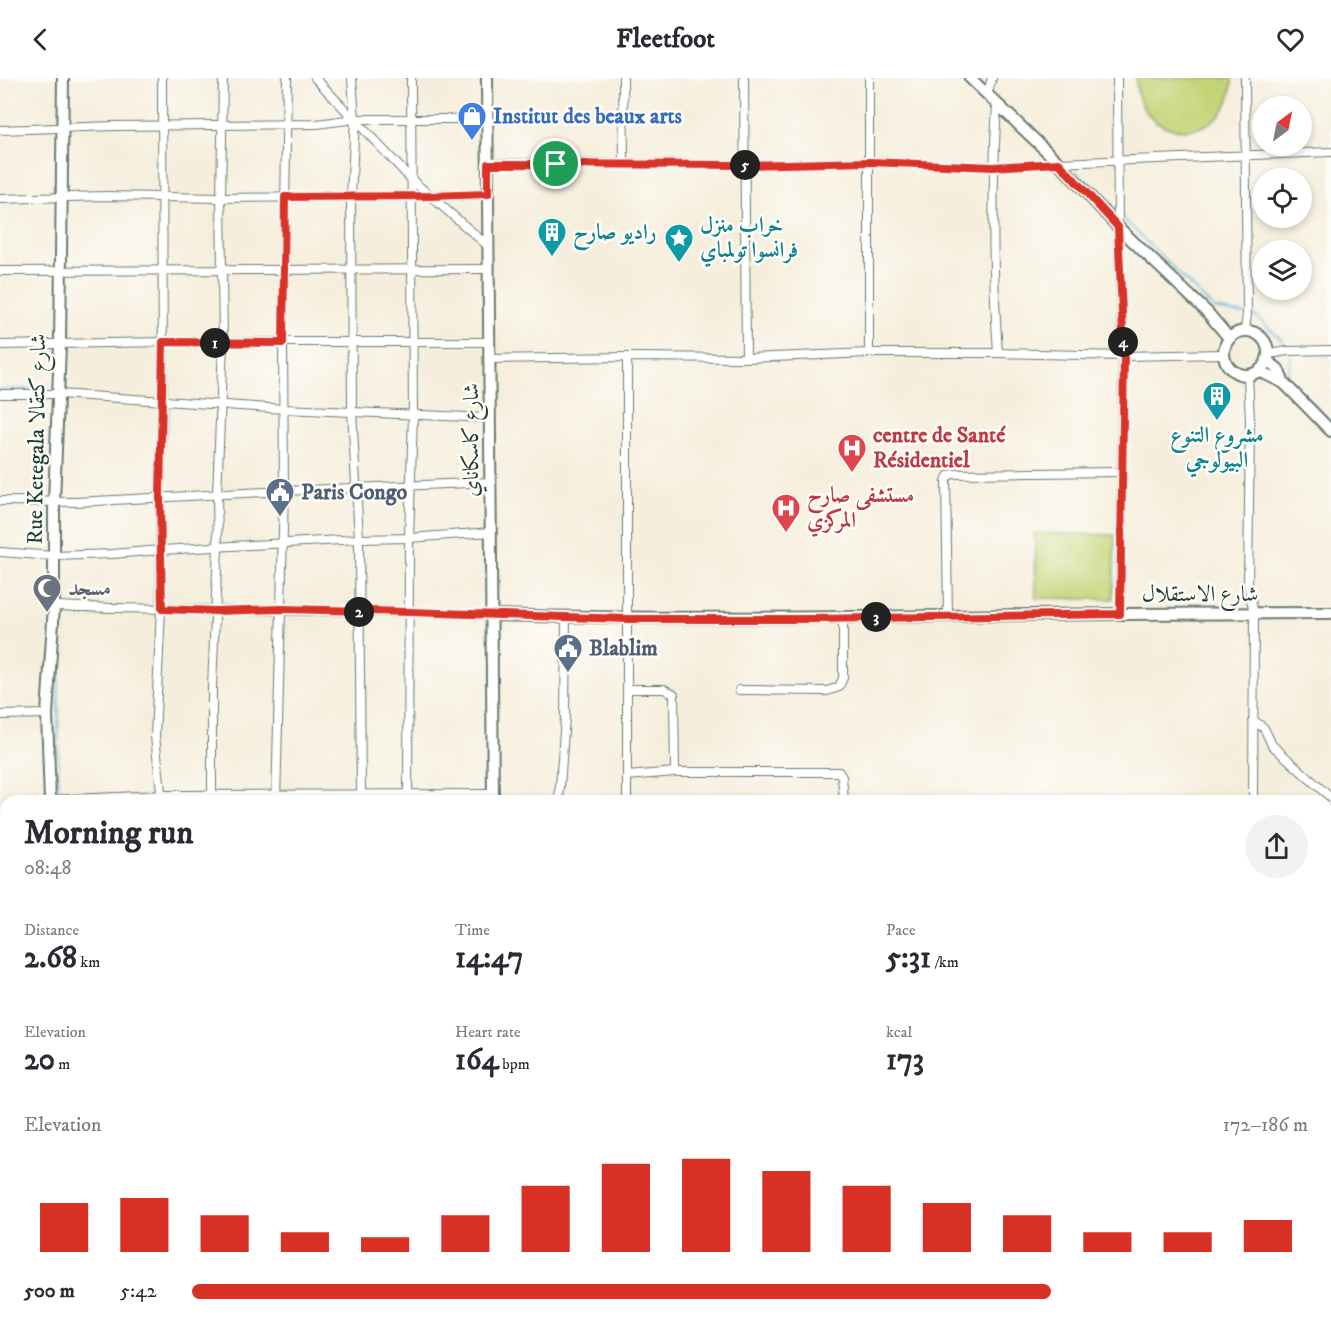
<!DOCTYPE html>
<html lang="en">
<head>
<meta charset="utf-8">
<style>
  :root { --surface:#fff; --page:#f2f2f3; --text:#2b2b33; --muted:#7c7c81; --accent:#d93025 }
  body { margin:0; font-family:"IM FELL DW Pica",Amiri,serif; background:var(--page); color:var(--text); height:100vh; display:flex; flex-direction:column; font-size:22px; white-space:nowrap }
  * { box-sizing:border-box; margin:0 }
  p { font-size:20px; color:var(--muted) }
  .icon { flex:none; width:33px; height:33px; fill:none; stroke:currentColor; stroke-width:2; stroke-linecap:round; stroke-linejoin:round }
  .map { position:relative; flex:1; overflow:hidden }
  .side { position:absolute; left:0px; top:717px; width:1332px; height:532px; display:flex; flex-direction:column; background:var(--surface); border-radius:18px 18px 0 0; box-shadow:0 3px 9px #0003 }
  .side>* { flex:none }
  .needle { width:39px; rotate:32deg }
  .controls { position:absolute; left:1252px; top:18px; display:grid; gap:12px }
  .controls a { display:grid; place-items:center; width:60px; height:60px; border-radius:50%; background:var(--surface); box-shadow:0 3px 9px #0003; font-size:30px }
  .pin { position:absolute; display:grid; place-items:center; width:51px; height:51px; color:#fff; margin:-26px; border:3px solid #fff; border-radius:50%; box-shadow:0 2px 6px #0007 }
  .km { position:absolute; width:30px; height:30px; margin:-15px; border-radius:50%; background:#222; color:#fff; font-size:16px; line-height:30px; text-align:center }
  .round { display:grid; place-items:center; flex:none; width:63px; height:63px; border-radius:32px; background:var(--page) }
  .summary { display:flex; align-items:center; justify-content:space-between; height:102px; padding:0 24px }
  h1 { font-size:33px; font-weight:700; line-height:45px }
  .figures { display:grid; grid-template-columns:repeat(3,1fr); gap:9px; height:102px; padding:6px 24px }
  .figures div { display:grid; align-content:center }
  .figures b { font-size:30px; font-weight:700 }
  .figures small { font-size:16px; font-weight:400 }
  .figures p { font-size:16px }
  .chart { height:168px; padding:12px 24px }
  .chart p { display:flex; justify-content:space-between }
  .chart svg { width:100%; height:108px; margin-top:6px; stroke:var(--accent); stroke-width:6 }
  ul { padding:0 24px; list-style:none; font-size:20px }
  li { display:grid; grid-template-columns:96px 72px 1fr; align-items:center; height:45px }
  li i { height:15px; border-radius:8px; background:var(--accent) }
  header { display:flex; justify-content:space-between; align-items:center; height:78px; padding:0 24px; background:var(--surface); font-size:27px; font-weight:700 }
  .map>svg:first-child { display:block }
</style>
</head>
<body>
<header><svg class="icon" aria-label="back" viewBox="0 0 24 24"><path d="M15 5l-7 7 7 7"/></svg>Fleetfoot<svg class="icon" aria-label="heart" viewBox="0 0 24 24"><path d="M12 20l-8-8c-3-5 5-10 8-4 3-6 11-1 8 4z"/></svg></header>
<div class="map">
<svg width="1331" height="1249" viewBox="0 0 1331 1249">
  <rect width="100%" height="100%" fill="#fdfcf7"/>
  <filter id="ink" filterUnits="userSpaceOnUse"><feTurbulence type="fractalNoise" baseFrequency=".0167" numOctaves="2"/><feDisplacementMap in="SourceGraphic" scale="12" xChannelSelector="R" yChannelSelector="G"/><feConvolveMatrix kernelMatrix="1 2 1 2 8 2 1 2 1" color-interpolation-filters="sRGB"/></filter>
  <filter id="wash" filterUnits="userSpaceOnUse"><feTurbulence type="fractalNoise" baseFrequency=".008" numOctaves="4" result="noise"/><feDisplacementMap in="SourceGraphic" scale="24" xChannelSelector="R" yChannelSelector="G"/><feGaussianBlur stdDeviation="1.35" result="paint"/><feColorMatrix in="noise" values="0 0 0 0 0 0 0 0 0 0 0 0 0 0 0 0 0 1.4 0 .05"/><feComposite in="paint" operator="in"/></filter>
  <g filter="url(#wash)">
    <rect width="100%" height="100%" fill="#f6eedc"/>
    <g fill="#c3d476" stroke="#718855" stroke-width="1.5">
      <path d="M 1136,0 L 1232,0 C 1234,68 1135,70 1136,0 Z"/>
      <polygon points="1035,455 1115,457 1113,521 1036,520"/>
    </g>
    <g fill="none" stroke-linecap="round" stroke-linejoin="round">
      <g stroke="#5ab6d8" stroke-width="2">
        <polyline points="1077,94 1115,132"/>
        <polyline points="1121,138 1214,231 1244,236"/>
        <polyline points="1250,237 1256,238 1283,263 1287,271"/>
        <polyline points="1289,276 1291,279 1287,300 1331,344"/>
        <polyline points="0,312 47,311"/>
        <polyline points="60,421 60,409"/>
        <polyline points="58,719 59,533"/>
      </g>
    </g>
  </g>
  <g filter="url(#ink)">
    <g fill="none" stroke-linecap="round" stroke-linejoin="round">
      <g stroke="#6a7b6f" stroke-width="10">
        <g id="minor">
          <polyline points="315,0 412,102 488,168"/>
          <polyline points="352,0 355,41 351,119 352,333 359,461 361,723"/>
          <polyline points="623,0 624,86"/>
          <polyline points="744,0 746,280"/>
          <polyline points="1117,0 1118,149 1123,278 1120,536"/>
          <polyline points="987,17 992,0"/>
          <path d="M 997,26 C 992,109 992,192 998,275"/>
          <polyline points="0,52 114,48 317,46 355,41 487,41"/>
          <polyline points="488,85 745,87 870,84 993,89 1059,85 1331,74"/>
          <polyline points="0,121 105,118 221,120 431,118 488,116"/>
          <polyline points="0,193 489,191"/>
          <polyline points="1245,252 1247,236 1245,0"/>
          <polyline points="0,267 163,264 490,264"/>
          <polyline points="869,275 869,0"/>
          <polyline points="1269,276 1288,273 1331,272"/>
          <polyline points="627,279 627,723"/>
          <polyline points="490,281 627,279 746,280 869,275 998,275 1123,278 1224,276"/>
          <polyline points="1248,297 1250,344 1248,506 1254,536 1253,723"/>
          <polyline points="0,316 58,316 284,331 490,340"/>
          <polyline points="0,423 76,424 284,413 492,404"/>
          <polyline points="0,474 54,478 112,476 161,472 359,461 409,460 491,454"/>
          <path d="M 54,528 C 200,534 346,531 492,537"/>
          <polyline points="948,538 946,403 948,398 953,396 1121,394"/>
          <polyline points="627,611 664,611 674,616 675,694"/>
          <polyline points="739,612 827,613 839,609 843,600 843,540"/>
          <polyline points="0,637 47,636"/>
          <polyline points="1253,642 1264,650 1272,667 1331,720"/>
          <polyline points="627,698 675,694 839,694 842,699 844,723"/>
          <polyline points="50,722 161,717 493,716"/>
          <polyline points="162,723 155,658 161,531 160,420 163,323 162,0"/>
          <polyline points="212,723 212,609 218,469 217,418 223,265 221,120 223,0"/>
          <polyline points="276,723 284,413 283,265 287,0"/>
          <polyline points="408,723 409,460 413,336 411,0"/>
          <polyline points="559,723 565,639 566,539"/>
          <polyline points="1326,802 1331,802"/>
          <polyline points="0,815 6,815"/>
          <polyline points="1326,895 1331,895"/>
          <polyline points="0,909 6,909"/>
          <polyline points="1326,987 1331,987"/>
          <polyline points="0,999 6,999"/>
          <polyline points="1326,1092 1331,1092"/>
          <polyline points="0,1100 6,1100"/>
          <polyline points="1326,1155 1331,1155"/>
          <polyline points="0,1165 6,1165"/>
          <polyline points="0,1205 6,1198"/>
          <polyline points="210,1244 210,1249"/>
          <polyline points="274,1244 274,1249"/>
          <polyline points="672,1244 672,1249"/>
          <polyline points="43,1249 43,1244"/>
          <polyline points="430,1249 430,1244"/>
          <polyline points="838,1249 839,1244"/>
          <polyline points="899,1249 900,1244"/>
          <polyline points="1001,1249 1002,1244"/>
          <polyline points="1069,1249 1069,1244"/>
          <polyline points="1135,1249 1135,1244"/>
          <polyline points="1260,1249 1260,1244"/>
        </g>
      </g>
      <g stroke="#6a7b6f" stroke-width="14">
        <g id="tertiary">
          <polyline points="487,0 493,723"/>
          <polyline points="970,0 1059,85 1118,149 1207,234 1229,260"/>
          <circle cx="1246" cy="275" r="22"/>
          <polyline points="1267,282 1278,291 1284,305 1331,353"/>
          <polyline points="1259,293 1284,305"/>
          <path d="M 492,537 C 701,543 909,538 1118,536 C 1189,535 1260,536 1331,535"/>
          <polyline points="50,723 47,636 54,528 54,424 60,267 63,0"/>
          <polyline points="498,1244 498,1249"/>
        </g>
      </g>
      <use href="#minor" stroke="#fff" stroke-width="8"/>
      <use href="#tertiary" stroke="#fff" stroke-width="10"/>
    </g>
  </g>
  <g fill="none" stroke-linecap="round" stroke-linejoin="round" filter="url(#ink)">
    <g stroke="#fff" stroke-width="12">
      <polygon id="route" points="870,84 993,89 1059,85 1118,149 1124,278 1120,536 813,541 627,541 409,534 282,531 216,533 162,531 160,420 163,264 283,265 285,119 431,118 488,116 488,86 745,87"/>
    </g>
    <use href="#route" stroke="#d93025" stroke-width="8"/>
  </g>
  <defs>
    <g id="shop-pin" transform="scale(1.5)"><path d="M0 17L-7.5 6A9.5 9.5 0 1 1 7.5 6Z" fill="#3f7fe0" stroke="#fdfcf7"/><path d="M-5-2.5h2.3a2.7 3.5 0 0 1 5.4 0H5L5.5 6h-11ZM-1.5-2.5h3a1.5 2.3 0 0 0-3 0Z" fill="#fff"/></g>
    <g id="building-pin" transform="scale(1.5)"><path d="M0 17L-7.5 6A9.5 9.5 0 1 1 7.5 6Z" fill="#0f9aa8" stroke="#fdfcf7"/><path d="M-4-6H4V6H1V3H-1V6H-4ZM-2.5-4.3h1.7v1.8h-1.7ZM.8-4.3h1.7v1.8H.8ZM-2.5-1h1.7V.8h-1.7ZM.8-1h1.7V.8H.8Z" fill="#fff"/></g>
    <g id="sight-pin" transform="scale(1.5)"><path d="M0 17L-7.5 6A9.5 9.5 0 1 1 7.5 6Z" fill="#0f9aa8" stroke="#fdfcf7"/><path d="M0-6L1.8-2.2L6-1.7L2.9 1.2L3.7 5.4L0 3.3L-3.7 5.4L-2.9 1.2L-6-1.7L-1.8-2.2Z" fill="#fff"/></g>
    <g id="hospital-pin" transform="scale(1.5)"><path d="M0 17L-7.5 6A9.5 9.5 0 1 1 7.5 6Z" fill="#e0444e" stroke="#fdfcf7"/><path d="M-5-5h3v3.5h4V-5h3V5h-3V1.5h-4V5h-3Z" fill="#fff"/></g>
    <g id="civic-pin" transform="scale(1.5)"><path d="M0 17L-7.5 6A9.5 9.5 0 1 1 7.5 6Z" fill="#5c6f8a" stroke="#fdfcf7"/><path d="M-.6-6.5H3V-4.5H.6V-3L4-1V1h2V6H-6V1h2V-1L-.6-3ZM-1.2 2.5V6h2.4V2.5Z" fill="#fff"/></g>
    <g id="mosque-pin" transform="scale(1.5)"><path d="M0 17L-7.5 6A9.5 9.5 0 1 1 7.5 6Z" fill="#6b7280" stroke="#fdfcf7"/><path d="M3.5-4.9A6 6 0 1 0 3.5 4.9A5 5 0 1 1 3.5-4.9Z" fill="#fff"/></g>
  </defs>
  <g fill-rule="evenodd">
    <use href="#shop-pin" x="472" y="38"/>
    <use href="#building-pin" x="552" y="154"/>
    <use href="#sight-pin" x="679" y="160"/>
    <use href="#building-pin" x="1217" y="318"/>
    <use href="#hospital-pin" x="852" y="370"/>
    <use href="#civic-pin" x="280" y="414"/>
    <use href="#hospital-pin" x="786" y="430"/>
    <use href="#mosque-pin" x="47" y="510"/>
    <use href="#civic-pin" x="568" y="570"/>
  </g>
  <g text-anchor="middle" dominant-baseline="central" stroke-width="5" stroke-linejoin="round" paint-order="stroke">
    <g font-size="22" font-weight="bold" fill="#366cbe" stroke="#fdfcf7" text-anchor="start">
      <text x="493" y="38">Institut des beaux arts</text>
    </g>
    <g font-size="22" font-weight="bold" fill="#0d838f" stroke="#fdfcf7" text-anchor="start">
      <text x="700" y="147">خراب منزل<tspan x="700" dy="25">فرانسوا تولمباي</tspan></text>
      <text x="573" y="154">راديو صارح</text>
      <text x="1217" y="357" text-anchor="middle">مشروع التنوع<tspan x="1217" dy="25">البيولوجي</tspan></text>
    </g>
    <g font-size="22" font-weight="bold" fill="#be3a42" stroke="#fdfcf7" text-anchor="start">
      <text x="873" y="357">centre de Santé<tspan x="873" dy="25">Résidentiel</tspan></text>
      <text x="807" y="417">مستشفى صارح<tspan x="807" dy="25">المركزي</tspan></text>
    </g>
    <g font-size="22" fill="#1f3d34" stroke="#fdfcf7">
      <text transform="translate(37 361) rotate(-89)">Rue Ketegala شارع كتقالا</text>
      <text transform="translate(471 362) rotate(-90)">شارع كاسكاناي</text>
      <text x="1200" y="516">شارع الاستقلال</text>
    </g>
    <g font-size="22" font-weight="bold" fill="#4e5e75" stroke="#fdfcf7" text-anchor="start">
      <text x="301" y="414">Paris Congo</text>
      <text x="589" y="570">Blablim</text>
    </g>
    <g font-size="22" font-weight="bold" fill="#5b616d" stroke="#fdfcf7" text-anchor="start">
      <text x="68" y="510">مسجد</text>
    </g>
  </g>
</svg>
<div class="controls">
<a><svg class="needle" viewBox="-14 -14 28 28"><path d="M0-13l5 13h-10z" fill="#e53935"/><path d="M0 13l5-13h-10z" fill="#7c7c81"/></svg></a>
<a><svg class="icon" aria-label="locate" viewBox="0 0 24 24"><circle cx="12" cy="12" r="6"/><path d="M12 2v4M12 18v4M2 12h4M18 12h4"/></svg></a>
<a><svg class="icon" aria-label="layers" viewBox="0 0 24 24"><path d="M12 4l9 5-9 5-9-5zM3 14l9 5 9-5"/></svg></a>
</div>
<div class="pin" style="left:556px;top:86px;background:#1e9e55"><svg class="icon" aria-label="arrive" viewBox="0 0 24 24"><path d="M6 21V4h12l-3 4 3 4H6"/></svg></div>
<b class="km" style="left:215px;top:265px">1</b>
<b class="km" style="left:359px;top:534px">2</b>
<b class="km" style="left:876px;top:539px">3</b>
<b class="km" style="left:1123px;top:264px">4</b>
<b class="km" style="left:745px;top:87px">5</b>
<section class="side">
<div class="summary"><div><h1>Morning run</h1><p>08:48</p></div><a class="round"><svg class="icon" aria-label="share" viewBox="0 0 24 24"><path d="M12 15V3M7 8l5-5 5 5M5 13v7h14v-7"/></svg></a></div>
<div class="figures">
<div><p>Distance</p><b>2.68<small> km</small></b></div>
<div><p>Time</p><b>14:47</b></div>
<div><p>Pace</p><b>5:31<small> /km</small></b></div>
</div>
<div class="figures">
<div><p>Elevation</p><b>20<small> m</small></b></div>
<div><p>Heart rate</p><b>164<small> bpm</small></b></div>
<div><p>kcal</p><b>173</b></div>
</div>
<div class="chart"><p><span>Elevation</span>172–186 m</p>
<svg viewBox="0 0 160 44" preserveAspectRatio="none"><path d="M5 44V24M15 44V22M25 44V29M35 44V36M45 44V38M55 44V29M65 44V17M75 44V8M85 44V6M95 44V11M105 44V17M115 44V24M125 44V29M135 44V36M145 44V36M155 44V31"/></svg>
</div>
<ul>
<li><b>500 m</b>5:42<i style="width:77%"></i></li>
</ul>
</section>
</div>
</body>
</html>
